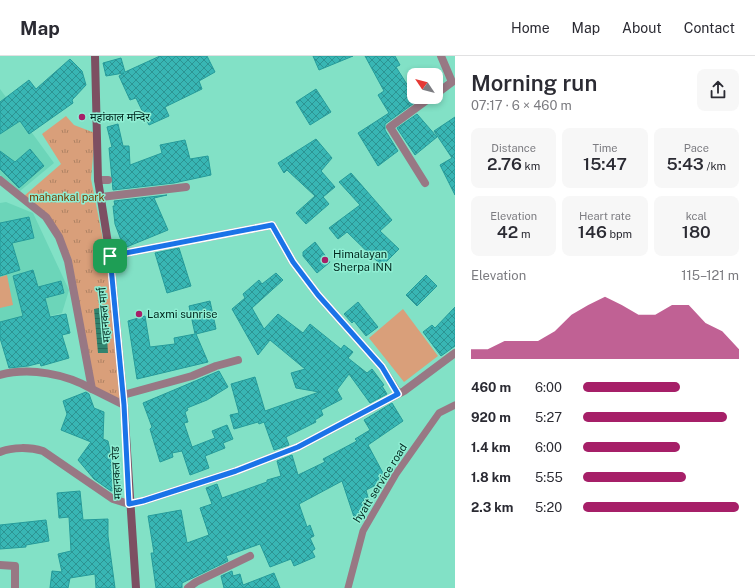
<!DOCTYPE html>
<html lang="en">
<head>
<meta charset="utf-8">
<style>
  :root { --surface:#fff; --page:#f7f7f7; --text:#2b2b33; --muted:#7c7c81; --line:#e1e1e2; --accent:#a61f68 }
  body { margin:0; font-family:"Public Sans","Noto Sans Devanagari",sans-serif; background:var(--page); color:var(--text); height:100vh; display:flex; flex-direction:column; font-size:15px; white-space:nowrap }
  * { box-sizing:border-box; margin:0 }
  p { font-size:13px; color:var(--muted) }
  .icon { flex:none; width:22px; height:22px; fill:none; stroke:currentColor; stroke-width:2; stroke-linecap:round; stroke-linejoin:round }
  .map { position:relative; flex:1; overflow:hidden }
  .side { display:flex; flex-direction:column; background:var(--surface); width:300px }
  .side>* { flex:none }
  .needle { width:26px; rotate:305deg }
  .buttons { position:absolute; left:407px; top:12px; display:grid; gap:8px }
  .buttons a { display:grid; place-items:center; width:36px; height:36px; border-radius:8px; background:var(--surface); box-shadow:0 2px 6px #0003; font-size:20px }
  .pin { position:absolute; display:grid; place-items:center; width:34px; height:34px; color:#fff; margin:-17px; border-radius:8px; box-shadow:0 2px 6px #0006 }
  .round { display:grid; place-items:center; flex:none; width:42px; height:42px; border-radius:8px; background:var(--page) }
  .head { display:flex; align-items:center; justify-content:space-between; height:68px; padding:0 16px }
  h1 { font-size:22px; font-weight:600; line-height:30px }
  .figures { display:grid; grid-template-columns:repeat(3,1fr); gap:6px; height:68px; padding:4px 16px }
  .figures div { display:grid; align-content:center; border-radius:8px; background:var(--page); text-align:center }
  .figures b { font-size:17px; font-weight:600 }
  .figures small { font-size:11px; font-weight:400 }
  .figures p { font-size:11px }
  .chart { height:112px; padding:8px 16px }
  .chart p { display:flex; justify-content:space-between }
  .chart svg { width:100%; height:72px; margin-top:4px; fill:var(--accent); opacity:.7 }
  ul { padding:0 16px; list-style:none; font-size:13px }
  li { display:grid; grid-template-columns:64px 48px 1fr; align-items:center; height:30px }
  li i { height:10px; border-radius:5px; background:var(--accent) }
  header { display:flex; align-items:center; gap:24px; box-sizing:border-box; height:56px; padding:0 20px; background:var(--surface); border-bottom:1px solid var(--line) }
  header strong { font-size:19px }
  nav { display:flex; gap:22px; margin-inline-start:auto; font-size:14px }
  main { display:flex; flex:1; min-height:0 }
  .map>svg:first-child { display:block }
</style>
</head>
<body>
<header>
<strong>Map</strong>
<nav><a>Home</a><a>Map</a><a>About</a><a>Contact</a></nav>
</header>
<main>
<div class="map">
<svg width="455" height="532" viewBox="0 0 455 532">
  <defs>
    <pattern id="park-tufts" width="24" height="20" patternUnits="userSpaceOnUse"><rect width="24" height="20" fill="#d99f7a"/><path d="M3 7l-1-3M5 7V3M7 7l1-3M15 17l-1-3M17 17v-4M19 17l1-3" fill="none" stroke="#ae8263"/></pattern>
    <pattern id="water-rules" width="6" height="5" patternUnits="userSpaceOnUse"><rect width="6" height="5" fill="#31836e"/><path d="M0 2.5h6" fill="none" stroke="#276b5a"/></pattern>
    <pattern id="building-cross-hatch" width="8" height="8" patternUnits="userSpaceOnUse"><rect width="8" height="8" fill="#38b6b4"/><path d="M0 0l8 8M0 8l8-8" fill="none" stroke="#2d9492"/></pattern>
  </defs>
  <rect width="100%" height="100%" fill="#82e1c6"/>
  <g fill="#6cd5b9">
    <polygon points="0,33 54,107 20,135 0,119"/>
    <polygon points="6,146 33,157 69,234 62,257 42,262 0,284 0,147"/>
  </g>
  <g fill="#d99f7a">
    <polygon points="7,219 13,249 0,252 0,221"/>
    <polygon points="403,253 438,300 404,326 369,282"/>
  </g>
  <polygon fill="url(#park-tufts)" points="66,60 74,69 95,77 91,123 110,219 121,346 95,334 71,202 54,167 24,140 61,108 42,78"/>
  <polygon fill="url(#water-rules)" points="105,251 108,297 98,297 94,253"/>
  <g fill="url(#building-cross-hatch)" stroke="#259b9a">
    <polygon points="160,0 207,0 215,16 199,25 202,33 165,51 169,60 149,69 136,42 130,44 119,20 124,17 106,20 103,7 121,2 125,16"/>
    <polygon points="313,0 353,0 319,14"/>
    <polygon points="365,0 395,0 400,9 396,11 408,30 414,26 414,41 417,45 385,68 385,74 398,95 378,110 358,77 389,57 378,39 384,35"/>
    <polygon points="70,3 82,15 86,29 72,44 73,47 29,78 20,65 0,78 0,46 29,24 36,33"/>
    <polygon points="316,33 331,56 310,69 296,46"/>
    <polygon points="417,58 437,81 415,99 397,72"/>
    <polygon points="455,61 455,139 440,109 452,102 434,75"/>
    <polygon points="118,68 123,90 129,90 130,109 162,97 160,89 185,84 190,103 208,100 211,119 174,127 113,134 109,92 112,91 107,71"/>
    <polygon points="316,83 332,102 321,115 335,131 323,141 329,148 306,168 296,157 315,140 287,114 284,117 278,107"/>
    <polygon points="30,93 44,110 19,132 0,113 0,95 15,106"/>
    <polygon points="351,117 392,164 380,175 399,193 382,210 347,176 338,183 329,172 360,149 339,126"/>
    <polygon points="167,139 154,142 168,174 124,192 115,168 113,150 115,150 114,145"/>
    <polygon points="29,161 34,182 12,187 20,214 0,220 0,167"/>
    <polygon points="315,186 330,206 317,217 303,200 303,196"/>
    <polygon points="179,192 191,230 167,237 155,197"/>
    <polygon points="33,214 38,231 61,225 64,237 45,242 50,261 66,258 70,277 62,279 69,302 41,310 40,307 28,310 9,312 0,282 0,266 23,260 13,220"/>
    <polygon points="276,217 283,224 252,252 264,273 278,258 303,277 310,268 341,293 344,289 353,296 348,302 367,317 372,313 384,329 382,330 387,338 370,347 349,318 337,334 342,343 321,354 323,359 315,364 316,366 286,381 289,389 274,394 264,366 259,368 258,366 234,373 230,359 239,357 231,328 255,321 265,355 319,336 296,332 291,317 305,313 270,284 258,299 232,253 245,242 243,238 259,224 262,228"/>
    <polygon points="426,219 437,230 417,250 406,239"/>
    <polygon points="210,245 216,273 196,278 208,306 137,323 128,265 145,260 150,291 175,288 174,282 195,278 189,250"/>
    <polygon points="358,246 378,271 366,280 354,265 352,267 344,258"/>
    <polygon points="455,251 455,290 441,300 423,276 432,269 435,272"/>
    <polygon points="219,315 228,331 207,344 187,352 188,354 185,356 188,366 184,367 192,391 215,382 212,375 227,369 233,383 223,387 225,392 205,400 209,412 190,419 182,395 172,397 173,401 160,406 150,373 152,371 143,347"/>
    <polygon points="86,336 89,338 94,352 104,356 103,383 108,385 118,433 111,435 94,423 78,404 91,386 61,374 67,358 63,345"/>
    <polygon points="392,347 403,365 368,389 384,419 379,421 382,426 366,434 370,449 364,451 366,457 354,461 342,425 299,448 307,471 310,469 314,480 310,482 315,493 312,495 315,501 294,510 291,503 270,511 260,488 226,500 228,505 182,527 182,532 156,532 151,497 154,497 148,460 181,454 187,487 209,479 200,452 212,448 206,432 217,428 222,442 267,426 267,424 281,420 277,405 292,399 298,419 325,406 323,403 357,385 355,383 370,374 364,364"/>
    <polygon points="80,435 83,464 108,463 108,480 115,532 96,532 95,518 70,522 68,532 50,532 52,515 62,516 58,498 71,495 69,461 59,462 57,437"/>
    <polygon points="46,464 49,485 26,489 26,491 0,493 0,469"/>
    <polygon points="232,515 233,520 240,518 243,529 274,517 280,532 224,532 221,520"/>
  </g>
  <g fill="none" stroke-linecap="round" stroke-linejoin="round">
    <polyline stroke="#987884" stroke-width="7" points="348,532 363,475 396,418 439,357 455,349"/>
    <g stroke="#987884" stroke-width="8">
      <polyline points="436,38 452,26 441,0"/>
      <polyline points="0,124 46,161 59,181 68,205 92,333 124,349"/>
      <polyline points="98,124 108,124"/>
      <polyline points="425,127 390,71 431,41"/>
      <polyline points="101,141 186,131"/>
      <polyline points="110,200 272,169 293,206 318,239 382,311 398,337"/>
      <path d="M 0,319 C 30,311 66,318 92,333"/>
      <polyline points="123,339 192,320 216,310 238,304"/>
      <path d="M 0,396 C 13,391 30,391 43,395 L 113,443 L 129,448 L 143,445 L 236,415 L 298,391 L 404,335 L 455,297"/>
      <polyline points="0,509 15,510 15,532"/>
      <polyline points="188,532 196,526 250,500"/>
    </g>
    <polyline stroke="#7d4f62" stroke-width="8" points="95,0 98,124 110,200 124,349 136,532"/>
  </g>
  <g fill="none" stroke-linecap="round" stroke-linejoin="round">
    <g stroke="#fff" stroke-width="8">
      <polygon id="route" points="272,169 293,206 318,239 382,311 398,338 298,391 236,415 143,445 129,448 124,349 110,200"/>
    </g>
    <use href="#route" stroke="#1a73e8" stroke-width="5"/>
  </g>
  <g fill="#a61f68" stroke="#8feed3" stroke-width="1.5">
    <circle cx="82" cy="61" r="4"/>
    <circle cx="325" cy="204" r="4"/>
    <circle cx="139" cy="258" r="4"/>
  </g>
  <g text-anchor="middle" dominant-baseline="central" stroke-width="3" stroke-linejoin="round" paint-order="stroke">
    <g font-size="11" fill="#00271e" stroke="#8feed3" text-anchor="start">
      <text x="90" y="61">महांकाल मन्दिर</text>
      <text x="333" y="198">Himalayan<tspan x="333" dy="13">Sherpa INN</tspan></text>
      <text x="147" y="258">Laxmi sunrise</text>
    </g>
    <g font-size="11" fill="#7c3b00" stroke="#8feed3">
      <text x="67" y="141">mahankal park</text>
    </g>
    <g font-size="11" fill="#00271e" stroke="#8feed3">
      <text transform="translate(104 259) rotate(-95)">महानकल मार्ग</text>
      <text transform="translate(116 417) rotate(-93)">महानकल रोड</text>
      <text transform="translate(380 427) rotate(-58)">hyatt service road</text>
    </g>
  </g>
</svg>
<div class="buttons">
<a><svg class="needle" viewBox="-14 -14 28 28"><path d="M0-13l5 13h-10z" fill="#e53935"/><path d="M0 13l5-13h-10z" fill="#7c7c81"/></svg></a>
</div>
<div class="pin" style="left:110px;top:200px;background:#1e9e55"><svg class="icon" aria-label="arrive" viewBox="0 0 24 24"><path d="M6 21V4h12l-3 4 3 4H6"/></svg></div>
</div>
<section class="side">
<div class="head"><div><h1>Morning run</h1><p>07:17 · 6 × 460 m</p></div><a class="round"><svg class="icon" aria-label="share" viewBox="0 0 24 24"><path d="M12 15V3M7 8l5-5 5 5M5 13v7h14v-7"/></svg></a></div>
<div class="figures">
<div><p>Distance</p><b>2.76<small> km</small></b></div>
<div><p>Time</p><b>15:47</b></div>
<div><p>Pace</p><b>5:43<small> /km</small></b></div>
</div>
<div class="figures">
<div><p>Elevation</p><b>42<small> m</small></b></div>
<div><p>Heart rate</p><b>146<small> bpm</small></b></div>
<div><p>kcal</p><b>180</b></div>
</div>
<div class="chart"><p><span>Elevation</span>115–121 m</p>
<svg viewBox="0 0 160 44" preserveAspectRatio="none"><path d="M0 44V38L10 38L20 33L30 33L40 33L50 27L60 17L70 11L80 6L90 11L100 17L110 17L120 11L130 11L140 22L150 27L160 38V44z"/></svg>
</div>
<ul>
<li><b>460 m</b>6:00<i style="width:62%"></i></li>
<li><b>920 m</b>5:27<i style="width:92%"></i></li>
<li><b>1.4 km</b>6:00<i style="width:62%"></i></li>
<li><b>1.8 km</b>5:55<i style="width:66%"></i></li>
<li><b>2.3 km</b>5:20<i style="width:100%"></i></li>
</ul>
</section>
</main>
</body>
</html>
